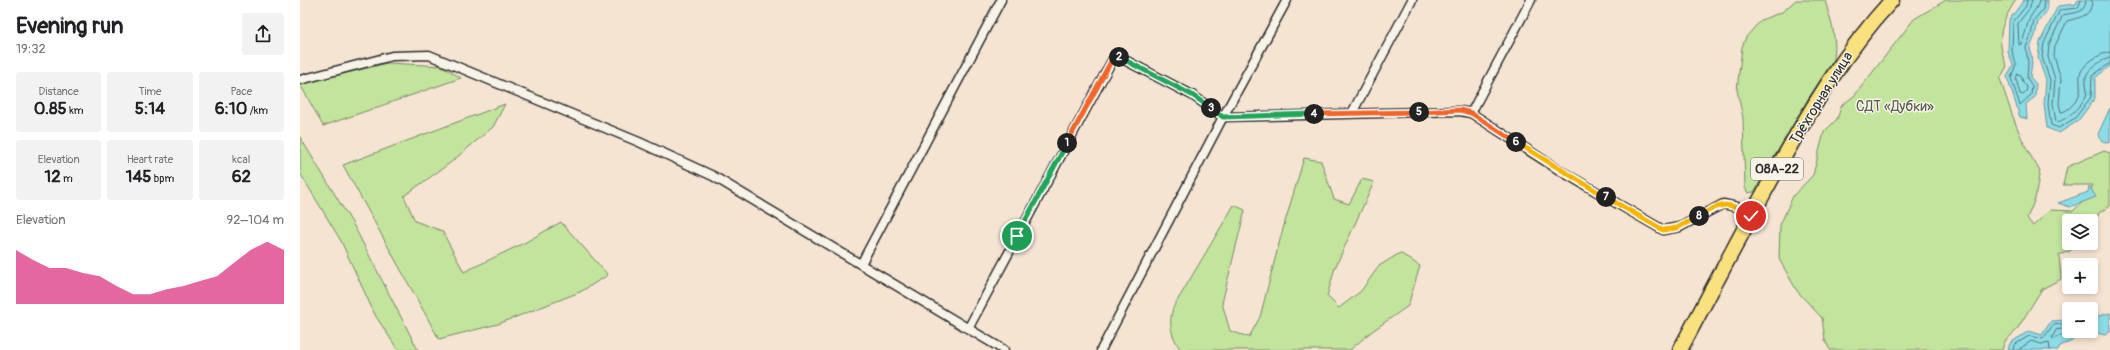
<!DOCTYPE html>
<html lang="en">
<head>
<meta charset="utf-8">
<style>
  :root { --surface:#fff; --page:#f2f2f2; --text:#202124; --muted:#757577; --accent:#db2777 }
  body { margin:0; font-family:Pangolin,sans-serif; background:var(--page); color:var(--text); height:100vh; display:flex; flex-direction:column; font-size:15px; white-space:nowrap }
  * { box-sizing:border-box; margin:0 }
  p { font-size:13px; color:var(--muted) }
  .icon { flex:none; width:22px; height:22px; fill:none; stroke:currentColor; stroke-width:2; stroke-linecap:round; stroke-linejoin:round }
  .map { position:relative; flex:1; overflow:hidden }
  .sheet { display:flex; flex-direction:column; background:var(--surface); width:300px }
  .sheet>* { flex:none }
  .buttons { position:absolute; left:1762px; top:214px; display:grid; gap:8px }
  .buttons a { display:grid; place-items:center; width:36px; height:36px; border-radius:4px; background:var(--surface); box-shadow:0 2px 6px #0003; font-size:20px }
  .pin { position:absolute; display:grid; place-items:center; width:34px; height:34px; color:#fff; margin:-17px; border:2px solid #fff; border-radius:50%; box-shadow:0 1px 4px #0007 }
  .km { position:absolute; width:20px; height:20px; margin:-10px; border-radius:50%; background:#222; color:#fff; font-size:11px; line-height:20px; text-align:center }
  .round { display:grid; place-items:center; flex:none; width:42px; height:42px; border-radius:4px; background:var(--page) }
  .summary { display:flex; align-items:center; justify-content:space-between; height:68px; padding:0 16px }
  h1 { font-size:22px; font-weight:800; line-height:30px }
  .figures { display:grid; grid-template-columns:repeat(3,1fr); gap:6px; height:68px; padding:4px 16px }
  .figures div { display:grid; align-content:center; border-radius:4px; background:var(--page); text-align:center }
  .figures b { font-size:17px; font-weight:800 }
  .figures small { font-size:11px; font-weight:400 }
  .figures p { font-size:11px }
  .chart { height:112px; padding:8px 16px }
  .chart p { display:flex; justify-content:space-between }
  .chart svg { width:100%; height:72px; margin-top:4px; fill:var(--accent); opacity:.7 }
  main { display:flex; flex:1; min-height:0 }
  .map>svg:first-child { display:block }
</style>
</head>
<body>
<main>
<section class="sheet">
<div class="summary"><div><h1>Evening run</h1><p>19:32</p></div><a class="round"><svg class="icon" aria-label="share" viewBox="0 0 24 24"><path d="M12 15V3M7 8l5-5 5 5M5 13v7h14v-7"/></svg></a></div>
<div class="figures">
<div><p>Distance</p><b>0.85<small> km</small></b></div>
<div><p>Time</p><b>5:14</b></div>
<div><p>Pace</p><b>6:10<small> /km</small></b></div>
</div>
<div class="figures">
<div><p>Elevation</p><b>12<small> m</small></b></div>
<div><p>Heart rate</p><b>145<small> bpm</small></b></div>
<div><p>kcal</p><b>62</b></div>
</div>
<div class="chart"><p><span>Elevation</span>92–104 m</p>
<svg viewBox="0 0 160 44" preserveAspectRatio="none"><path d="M0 44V11L10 17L20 22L30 22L40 25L50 27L60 33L70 38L80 38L90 35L100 33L110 30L120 27L130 19L140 11L150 6L160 11V44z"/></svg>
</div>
</section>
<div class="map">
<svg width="1810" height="350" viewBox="0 0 1810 350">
  <rect width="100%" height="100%" fill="#f6e4d3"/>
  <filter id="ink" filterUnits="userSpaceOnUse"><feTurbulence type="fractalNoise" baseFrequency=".025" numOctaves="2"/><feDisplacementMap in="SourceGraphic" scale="8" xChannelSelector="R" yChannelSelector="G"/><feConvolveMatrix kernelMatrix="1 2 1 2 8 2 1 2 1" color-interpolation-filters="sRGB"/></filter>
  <g filter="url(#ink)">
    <g fill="#c2e49d" stroke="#768864">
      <polygon points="1496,0 1525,0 1533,29 1535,45 1534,59 1508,99 1454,192 1448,193 1445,188 1443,118 1437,90 1442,47 1446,37 1461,20 1482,12"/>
      <path d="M 1646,0 L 1716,0 C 1701,22 1695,40 1707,66 L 1700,79 C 1711,111 1720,143 1740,170 L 1735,199 L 1727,218 L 1733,226 L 1750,210 L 1773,211 L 1791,194 L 1792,185 L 1763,185 L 1767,167 L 1804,151 L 1810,153 L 1810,206 L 1799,213 L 1791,233 L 1791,221 L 1769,221 L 1769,243 L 1779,243 L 1770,251 L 1759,255 L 1761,279 L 1742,289 L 1716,331 L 1705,341 L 1702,350 L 1530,350 L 1525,340 L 1522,318 L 1497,291 L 1479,259 L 1480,225 L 1493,196 L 1513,175 L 1524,132 L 1537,119 L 1542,105 L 1554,96 L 1614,19 Z"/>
      <polygon points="88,63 142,66 161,78 23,126 0,84"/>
      <polygon points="205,104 193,127 150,163 104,196 115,221 142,231 164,272 226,242 261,222 308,275 280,292 198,324 139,339 43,165"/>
      <polygon points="0,137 54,226 118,350 98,350 75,315 41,241 0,173"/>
      <path d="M 1004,158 L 1021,161 L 1034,199 L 1049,204 L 1062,179 L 1074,182 L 1035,268 L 1027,296 L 1039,308 L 1061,291 L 1079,266 L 1100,253 L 1120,266 L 1108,306 L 1071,332 L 1050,350 L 881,350 C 871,336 868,324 873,308 L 934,205 L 945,210 L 922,303 L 930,331 L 949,337 L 960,317 L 982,232 Z"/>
    </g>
    <g fill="#8cdce7" stroke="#65959c">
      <polygon points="1724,0 1748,0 1747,11 1738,22 1735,36 1730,47 1732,63 1730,77 1736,84 1735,97 1726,104 1727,119 1720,117 1707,77 1713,65 1708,52 1709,20"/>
      <polygon points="1778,0 1810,0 1810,66 1795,78 1795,98 1778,121 1759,133 1747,128 1744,104 1746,80 1738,58 1740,42 1758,6 1776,4"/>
      <polygon points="1810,108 1810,143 1802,141 1798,134"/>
      <polygon points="1789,186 1796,197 1770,207 1758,203 1788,192"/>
      <polygon points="1810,313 1810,332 1805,335 1790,331 1791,314 1799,316"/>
      <polygon points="1769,317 1769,331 1782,331 1772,341 1760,346 1758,350 1708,350 1710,343 1729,331 1742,335 1751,321 1767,320"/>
    </g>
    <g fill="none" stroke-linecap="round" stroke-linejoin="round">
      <g stroke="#527276" stroke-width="1">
        <polyline points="1727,0 1726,6 1713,22 1712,51 1716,64 1711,78 1720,105 1731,95 1732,86 1727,78 1728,63 1726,47 1731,35 1734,20 1743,9 1744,0"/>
        <path d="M 1732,0 L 1730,8 L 1718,23 L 1719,45 L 1721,44 C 1725,36 1726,28 1729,20 C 1732,12 1738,9 1739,0"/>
        <polyline points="1781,0 1778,8 1760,10 1744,43 1742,57 1750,80 1748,104 1751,125 1759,128 1775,118 1791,97 1792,76 1810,63"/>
        <path d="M 1786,0 C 1785,15 1774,12 1763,15 L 1749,44 L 1748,57 L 1755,79 L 1753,104 L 1756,122 C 1765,122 1782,105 1786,96 C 1788,90 1785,83 1786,77 C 1787,69 1803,59 1810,58"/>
        <path d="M 1792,0 C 1792,17 1780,17 1767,21 L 1755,46 L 1754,56 L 1761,79 L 1759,104 L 1761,112 C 1768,112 1778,100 1780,93 C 1781,87 1779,80 1780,74 C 1783,64 1800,53 1810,52"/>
        <polygon points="1718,74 1721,75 1723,82 1727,87 1726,92 1723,95 1720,94 1716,79"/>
        <polygon points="1766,329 1768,331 1754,339 1752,338 1756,330"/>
        <polyline points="1713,350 1714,345 1729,336 1743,339 1753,325 1769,323"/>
        <polyline points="1718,350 1731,341 1741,344 1749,342 1750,350"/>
      </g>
      <g stroke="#2b2b2b" stroke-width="11">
        <g id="street">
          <polyline points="0,80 92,56 129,55 339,142 413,176 704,350"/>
          <polyline points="1052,113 1112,0"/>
          <polyline points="1171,113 1231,0"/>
          <polyline points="561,264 701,0"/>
          <polyline points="669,327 815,55 892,95 923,117 1160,111 1171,113 1259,170 1363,230 1380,227 1423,204 1437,207 1451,216"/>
          <polyline points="801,350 923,117 987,0"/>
        </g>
      </g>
      <g stroke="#2b2b2b" stroke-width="17">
        <path id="highway" d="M 1380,350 C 1412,290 1443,230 1476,171 C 1510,110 1545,51 1592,0"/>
      </g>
      <use href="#street" stroke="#f7f3e8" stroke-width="8"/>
      <use href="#highway" stroke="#fae180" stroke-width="14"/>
    </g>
  </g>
  <g fill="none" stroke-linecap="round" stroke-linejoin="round" filter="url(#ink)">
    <g stroke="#fff" stroke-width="8">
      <polyline id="split-1" points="717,236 767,143"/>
    </g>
    <g stroke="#fff" stroke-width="8">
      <polyline id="split-2" points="767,143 815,54 819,57"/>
    </g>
    <g stroke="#fff" stroke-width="8">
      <polyline id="split-3" points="819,57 892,95 911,108"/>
    </g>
    <g stroke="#fff" stroke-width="8">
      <polyline id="split-4" points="911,108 923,117 1014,114"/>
    </g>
    <g stroke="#fff" stroke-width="8">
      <polyline id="split-5" points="1014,114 1119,112"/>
    </g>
    <g stroke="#fff" stroke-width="8">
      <polyline id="split-6" points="1119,112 1160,110 1171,113 1216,142"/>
    </g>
    <g stroke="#fff" stroke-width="8">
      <polyline id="split-7" points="1216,142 1306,197"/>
    </g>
    <g stroke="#fff" stroke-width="8">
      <polyline id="split-8" points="1306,197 1363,230 1377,228 1399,216"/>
    </g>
    <g stroke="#fff" stroke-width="8">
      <path id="split-9" d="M 1399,216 C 1423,203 1427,200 1451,216"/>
    </g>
    <use href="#split-1" stroke="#22a559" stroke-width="5"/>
    <use href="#split-2" stroke="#f0652b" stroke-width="5"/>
    <use href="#split-3" stroke="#22a559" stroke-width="5"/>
    <use href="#split-4" stroke="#22a559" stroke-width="5"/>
    <use href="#split-5" stroke="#f0652b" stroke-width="5"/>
    <use href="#split-6" stroke="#f0652b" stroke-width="5"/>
    <use href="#split-7" stroke="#f5b400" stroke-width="5"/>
    <use href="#split-8" stroke="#f5b400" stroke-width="5"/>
    <use href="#split-9" stroke="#f5b400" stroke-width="5"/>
  </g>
  <g text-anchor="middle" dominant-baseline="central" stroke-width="3" stroke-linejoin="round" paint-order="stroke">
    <rect fill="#f7f3e8" stroke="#686764" stroke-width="1" x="1451" y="158" width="52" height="22" rx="3"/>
    <g font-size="13" font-weight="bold" fill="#2b2b2b">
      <text x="1477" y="169">08А-22</text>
    </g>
    <g font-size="14" fill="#2b2b2b" stroke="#f7f3e8">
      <text transform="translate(1521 98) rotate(-58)">Трёхгорная улица</text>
    </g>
    <g font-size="14" fill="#515948" stroke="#f7f3e8">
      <text x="1595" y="106">СДТ «Дубки»</text>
    </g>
  </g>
</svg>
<div class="buttons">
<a><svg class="icon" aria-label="layers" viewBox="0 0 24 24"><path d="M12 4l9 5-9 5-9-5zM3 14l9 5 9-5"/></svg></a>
<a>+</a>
<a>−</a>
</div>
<div class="pin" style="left:717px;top:236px;background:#1e9e55"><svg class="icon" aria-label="arrive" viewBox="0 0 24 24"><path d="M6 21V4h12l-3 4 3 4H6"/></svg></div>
<div class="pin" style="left:1451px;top:216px;background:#d93025"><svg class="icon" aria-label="check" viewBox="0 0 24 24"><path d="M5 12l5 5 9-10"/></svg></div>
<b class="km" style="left:767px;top:143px">1</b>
<b class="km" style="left:819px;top:57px">2</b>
<b class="km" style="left:911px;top:108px">3</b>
<b class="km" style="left:1014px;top:114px">4</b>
<b class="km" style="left:1119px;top:112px">5</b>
<b class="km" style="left:1216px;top:142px">6</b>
<b class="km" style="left:1306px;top:197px">7</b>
<b class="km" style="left:1399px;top:216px">8</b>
</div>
</main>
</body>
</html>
